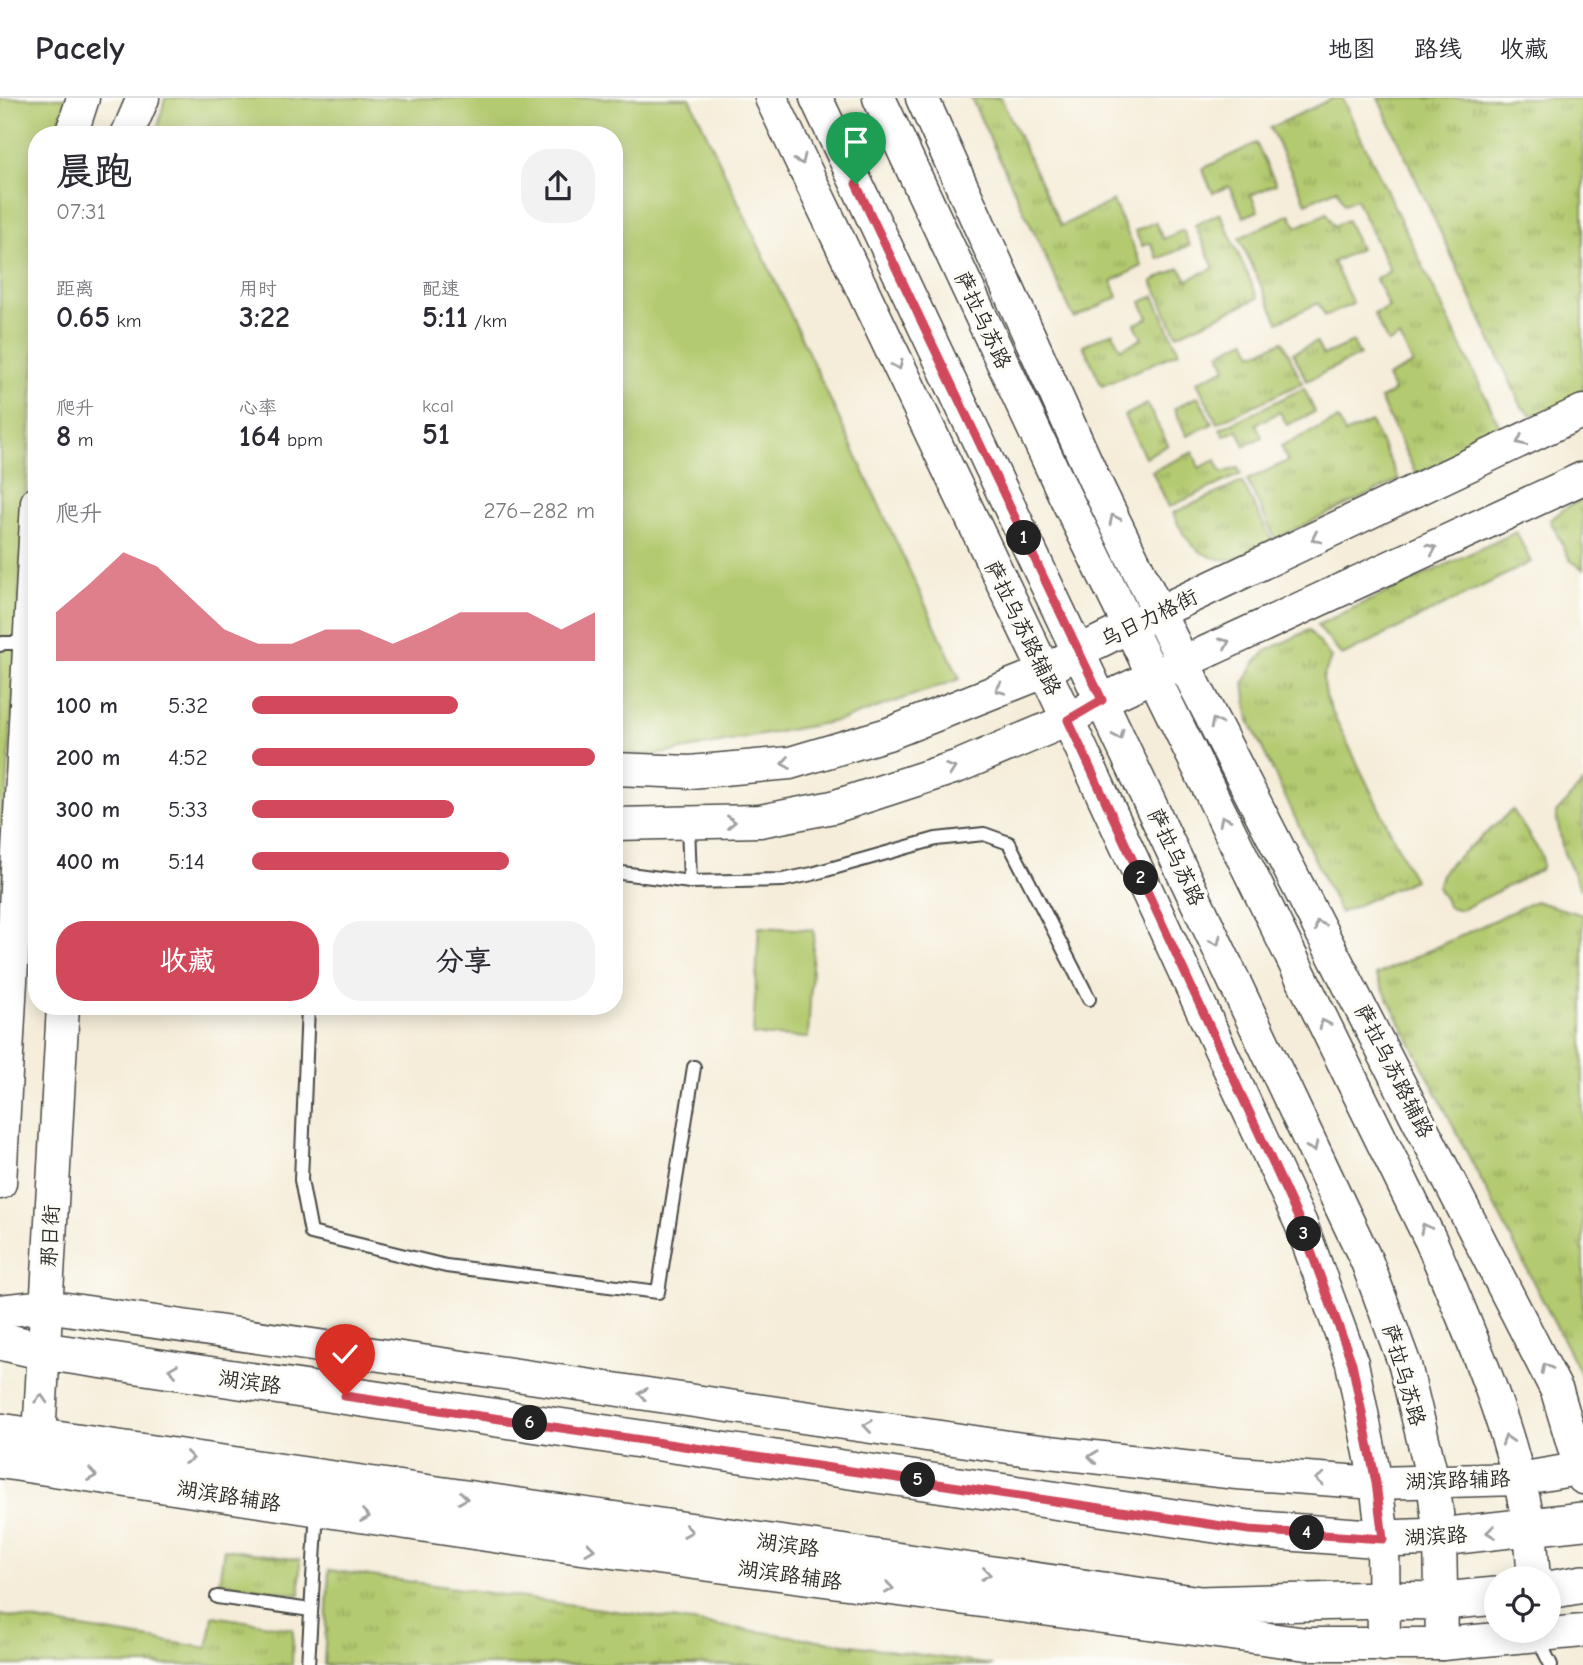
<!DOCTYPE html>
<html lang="zh">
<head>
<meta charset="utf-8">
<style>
  :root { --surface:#fff; --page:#f2f2f3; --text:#2b2b33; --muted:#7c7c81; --line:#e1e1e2; --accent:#d1495b }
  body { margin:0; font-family:"Comic Neue","LXGW WenKai TC",sans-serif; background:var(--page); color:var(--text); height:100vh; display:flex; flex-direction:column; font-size:26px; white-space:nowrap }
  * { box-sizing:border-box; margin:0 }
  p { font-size:23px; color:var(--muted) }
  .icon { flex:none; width:38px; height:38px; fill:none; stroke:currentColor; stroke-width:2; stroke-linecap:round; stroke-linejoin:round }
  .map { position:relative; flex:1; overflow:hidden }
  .panel { position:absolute; left:28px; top:28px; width:595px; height:889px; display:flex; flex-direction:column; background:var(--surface); border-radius:28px; box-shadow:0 4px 18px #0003 }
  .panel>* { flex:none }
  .controls { position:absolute; left:1484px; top:1468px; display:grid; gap:14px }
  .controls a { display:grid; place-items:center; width:77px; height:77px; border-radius:50%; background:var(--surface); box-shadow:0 4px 18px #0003; font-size:35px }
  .pin { position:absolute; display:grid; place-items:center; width:60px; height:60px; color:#fff; margin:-72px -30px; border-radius:50% 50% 50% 0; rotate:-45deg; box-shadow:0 0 7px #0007 }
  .pin .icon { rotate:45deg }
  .km { position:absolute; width:35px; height:35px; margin:-18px; border-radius:50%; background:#222; color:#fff; font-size:19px; line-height:35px; text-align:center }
  .round { display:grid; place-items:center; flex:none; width:74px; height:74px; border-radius:28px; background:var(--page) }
  .headline { display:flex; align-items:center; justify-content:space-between; height:119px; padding:0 28px }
  h1 { font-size:38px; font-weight:600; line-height:52px }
  .figures { display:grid; grid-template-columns:repeat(3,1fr); gap:10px; height:119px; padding:7px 28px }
  .figures div { display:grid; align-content:center }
  .figures b { font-size:30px; font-weight:600 }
  .figures small { font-size:19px; font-weight:400 }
  .figures p { font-size:19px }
  .chart { height:196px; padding:14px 28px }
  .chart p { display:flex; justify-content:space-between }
  .chart svg { width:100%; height:126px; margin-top:7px; fill:var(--accent); opacity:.7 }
  .primary-button { display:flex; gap:14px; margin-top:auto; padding:14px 28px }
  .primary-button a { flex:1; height:80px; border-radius:28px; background:var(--accent); color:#fff; font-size:28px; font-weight:600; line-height:80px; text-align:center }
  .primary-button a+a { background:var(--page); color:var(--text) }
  ul { padding:0 28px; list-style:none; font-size:23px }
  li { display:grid; grid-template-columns:112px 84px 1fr; align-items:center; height:52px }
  li i { height:18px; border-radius:9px; background:var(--accent) }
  header { display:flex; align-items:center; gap:42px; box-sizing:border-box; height:98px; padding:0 35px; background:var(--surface); border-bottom:2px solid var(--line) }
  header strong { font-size:33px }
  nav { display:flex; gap:38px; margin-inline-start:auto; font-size:24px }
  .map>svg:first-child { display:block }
</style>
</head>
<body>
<header>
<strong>Pacely</strong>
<nav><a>地图</a><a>路线</a><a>收藏</a></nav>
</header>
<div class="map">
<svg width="1583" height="1567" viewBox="0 0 1583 1567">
  <defs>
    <pattern id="grass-tufts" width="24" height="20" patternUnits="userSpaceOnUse" patternTransform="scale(1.75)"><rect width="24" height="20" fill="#b3ca6f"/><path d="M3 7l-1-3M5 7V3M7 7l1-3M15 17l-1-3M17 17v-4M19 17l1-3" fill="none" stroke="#92a45b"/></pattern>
  </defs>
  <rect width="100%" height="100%" fill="#fdfcf7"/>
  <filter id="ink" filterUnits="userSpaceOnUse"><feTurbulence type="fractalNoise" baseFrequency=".0143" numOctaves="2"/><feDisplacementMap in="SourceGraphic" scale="14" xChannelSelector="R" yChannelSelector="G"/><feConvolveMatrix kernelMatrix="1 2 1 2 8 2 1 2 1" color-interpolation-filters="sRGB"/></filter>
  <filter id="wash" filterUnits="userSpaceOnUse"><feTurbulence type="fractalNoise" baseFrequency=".00686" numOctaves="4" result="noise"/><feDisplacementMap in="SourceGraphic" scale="28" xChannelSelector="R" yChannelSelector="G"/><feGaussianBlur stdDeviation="1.57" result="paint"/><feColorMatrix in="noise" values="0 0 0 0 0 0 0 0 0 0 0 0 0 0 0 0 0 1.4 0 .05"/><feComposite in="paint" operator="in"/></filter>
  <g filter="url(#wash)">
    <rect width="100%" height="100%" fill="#f5edd9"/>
    <g fill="url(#grass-tufts)" stroke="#6f7a4d" stroke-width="2">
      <polygon points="971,0 1001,0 1061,128 1113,103 1142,168 1112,183 1118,199 1074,220"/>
      <polygon points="1333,0 1342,0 1503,335 1416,376 1380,301 1394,294 1387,279 1413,266 1400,239 1388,245 1374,216 1389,209 1376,181 1390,173 1356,101 1344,106 1337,91 1306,105 1270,30"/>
      <polygon points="1378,0 1583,0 1583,299 1550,315 1532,317 1522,309"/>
      <polygon points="1256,45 1276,86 1251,97 1258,113 1244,119 1229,88 1213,95 1202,71"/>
      <polygon points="1220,115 1258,200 1177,237 1152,183 1180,170 1187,182 1214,170 1195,127"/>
      <polygon points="1327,115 1334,128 1347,122 1360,151 1333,164 1353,206 1325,218 1318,205 1278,224 1239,140 1290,116 1297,129"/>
      <polygon points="1155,124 1163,141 1183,132 1190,147 1158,161 1151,145 1142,148 1135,133"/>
      <polygon points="1154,198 1179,254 1102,288 1083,247 1113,234 1120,251 1142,241 1135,226 1148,220 1141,204"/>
      <polygon points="1246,242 1253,256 1283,243 1302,285 1217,325 1197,284 1226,270 1219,255"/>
      <polygon points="1316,244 1323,257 1353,244 1360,257 1307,283 1293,255"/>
      <polygon points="1304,290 1315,314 1287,327 1280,314 1256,326 1262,339 1245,348 1238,332 1224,338 1220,331"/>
      <polygon points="1198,298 1212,326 1187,338 1174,311"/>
      <polygon points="1147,306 1168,347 1145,359 1124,318"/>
      <polygon points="1338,321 1345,336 1371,324 1399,382 1275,441 1247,382 1288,363 1281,348"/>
      <polygon points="1193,354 1199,370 1216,362 1222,375 1238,370 1241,376 1169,409 1152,373"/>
      <path d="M 1242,384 L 1272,443 C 1260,449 1245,460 1232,461 C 1201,465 1183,440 1173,415 Z"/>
      <polygon points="1583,401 1583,471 1570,462 1550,422 1567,409"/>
      <polygon points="1516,434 1531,464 1342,558 1317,527"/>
      <polygon points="1309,532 1331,560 1323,580 1327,603 1414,782 1340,815 1249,622 1244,585 1254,566 1266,553"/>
      <polygon points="1583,685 1583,791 1580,790 1563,753 1556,715"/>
      <polygon points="1513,712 1542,758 1542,771 1461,812 1449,809 1437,789 1441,776 1452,764"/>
      <polygon points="1535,803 1583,817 1583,1281 1376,877"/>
      <polygon points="224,1451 300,1462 300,1497 219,1484"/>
      <polygon points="329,1472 992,1567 324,1567"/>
      <polygon points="0,1517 208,1550 213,1518 293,1531 292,1567 0,1567"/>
    </g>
    <g fill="#b3ca6f" stroke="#6f7a4d" stroke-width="2">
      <polygon points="0,0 67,0 54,37 37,37 37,220 0,801"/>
      <polygon points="165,0 690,0 960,581 842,622 655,657 614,655 614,37 156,37"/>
      <polygon points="759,829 814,832 808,940 753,937"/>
    </g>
  </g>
  <g filter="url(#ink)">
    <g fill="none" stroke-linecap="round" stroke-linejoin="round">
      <g stroke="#494845" stroke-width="16">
        <g id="lane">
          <polyline points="0,547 3,545 29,545"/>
          <polyline points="688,725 690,784"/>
          <polyline points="614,774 690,784 783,782 812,776 936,741 984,736 1009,745 1089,901"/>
          <polyline points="308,908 301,1082 311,1135 446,1168 658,1194 694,969"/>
          <polyline points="217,1499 311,1512"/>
          <polyline points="1537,1539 1551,1567"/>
          <polyline points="308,1567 317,1411"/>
        </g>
      </g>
      <g stroke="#494845" stroke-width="35">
        <g id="secondary">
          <polyline points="771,0 1068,622 1301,1126 1352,1265 1376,1385 1383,1441 1384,1547"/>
          <polyline points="816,0 1367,1164 1405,1267 1433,1383 1440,1439 1442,1546"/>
          <path d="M 879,0 L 1064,396 L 1431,1143 C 1470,1235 1511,1328 1529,1427 C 1532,1444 1532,1463 1534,1480"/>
          <polyline points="922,0 1093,379 1183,564 1557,1293 1583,1380"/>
          <polyline points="71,37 83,0"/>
          <polyline points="127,37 143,0"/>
          <polyline points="614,671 690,674 790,665 888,636 1044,574 1078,554 1159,514 1583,313"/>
          <polyline points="614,726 760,723 833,709 959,668 1068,622 1102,602 1583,380"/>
          <polyline points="0,1085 37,404"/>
          <polyline points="0,1213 46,1208 1022,1351 1237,1375 1376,1385 1519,1381 1583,1370"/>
          <polyline points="0,1364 500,1439 1307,1546 1442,1546 1583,1533"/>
          <polyline points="39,1364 39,1339 63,908"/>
        </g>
      </g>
      <g stroke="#494845" stroke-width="40">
        <g id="primary">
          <polyline points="0,1243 44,1253 1249,1431 1383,1441 1440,1439 1583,1423"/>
          <polyline points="0,1334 1200,1507 1382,1502 1443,1503 1496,1498"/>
          <polyline points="1549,1492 1583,1486"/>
        </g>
      </g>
      <use href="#lane" stroke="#fff" stroke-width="12"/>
      <use href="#secondary" stroke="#fff" stroke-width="32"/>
      <use href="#primary" stroke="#fff" stroke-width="37"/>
    </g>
    <defs><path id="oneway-chevron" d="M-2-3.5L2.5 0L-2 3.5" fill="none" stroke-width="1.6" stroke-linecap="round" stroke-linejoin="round" transform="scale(1.75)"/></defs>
    <g stroke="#a0a0a0">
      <use href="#oneway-chevron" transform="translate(801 62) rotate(65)"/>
      <use href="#oneway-chevron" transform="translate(898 267) rotate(65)"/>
      <use href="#oneway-chevron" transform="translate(1521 343) rotate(155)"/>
      <use href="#oneway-chevron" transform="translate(1114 421) rotate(-116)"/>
      <use href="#oneway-chevron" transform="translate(1316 440) rotate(155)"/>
      <use href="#oneway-chevron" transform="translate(1432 451) rotate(-24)"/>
      <use href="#oneway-chevron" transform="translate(1225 545) rotate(-25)"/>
      <use href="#oneway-chevron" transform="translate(1000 591) rotate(158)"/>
      <use href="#oneway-chevron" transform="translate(1215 625) rotate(-117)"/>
      <use href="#oneway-chevron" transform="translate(1119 637) rotate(65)"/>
      <use href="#oneway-chevron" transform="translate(786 665) rotate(171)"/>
      <use href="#oneway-chevron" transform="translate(951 671) rotate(-19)"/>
      <use href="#oneway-chevron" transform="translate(1224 722) rotate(-116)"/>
      <use href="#oneway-chevron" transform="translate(731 724) rotate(-1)"/>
      <use href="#oneway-chevron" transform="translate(1319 827) rotate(-117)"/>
      <use href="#oneway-chevron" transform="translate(1216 843) rotate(65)"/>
      <use href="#oneway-chevron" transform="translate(1324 926) rotate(-116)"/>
      <use href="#oneway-chevron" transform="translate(1313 1049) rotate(65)"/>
      <use href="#oneway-chevron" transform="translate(1425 1130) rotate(-116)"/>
      <use href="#oneway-chevron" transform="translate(1546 1270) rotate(-116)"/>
      <use href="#oneway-chevron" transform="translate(173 1272) rotate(-172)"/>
      <use href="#oneway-chevron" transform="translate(643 1296) rotate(-172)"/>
      <use href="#oneway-chevron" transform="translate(41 1301) rotate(-87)"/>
      <use href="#oneway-chevron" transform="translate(868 1328) rotate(-172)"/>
      <use href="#oneway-chevron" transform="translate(1507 1342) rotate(-107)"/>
      <use href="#oneway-chevron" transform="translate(1093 1359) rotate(-174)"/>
      <use href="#oneway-chevron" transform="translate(189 1360) rotate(8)"/>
      <use href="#oneway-chevron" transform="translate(92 1377) rotate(9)"/>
      <use href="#oneway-chevron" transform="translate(1320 1381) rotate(-176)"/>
      <use href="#oneway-chevron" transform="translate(463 1400) rotate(8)"/>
      <use href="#oneway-chevron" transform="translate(365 1418) rotate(9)"/>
      <use href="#oneway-chevron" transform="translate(688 1433) rotate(8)"/>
      <use href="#oneway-chevron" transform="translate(1491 1434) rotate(174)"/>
      <use href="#oneway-chevron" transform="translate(590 1451) rotate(7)"/>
      <use href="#oneway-chevron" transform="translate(986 1476) rotate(8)"/>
      <use href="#oneway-chevron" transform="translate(889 1490) rotate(8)"/>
    </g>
  </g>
  <g fill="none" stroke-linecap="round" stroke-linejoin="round" filter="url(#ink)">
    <g stroke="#fff" stroke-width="14">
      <polyline id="route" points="345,1298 1249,1432 1383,1441 1376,1385 1352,1265 1301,1126 1068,622 1102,602 856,86"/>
    </g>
    <use href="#route" stroke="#d1495b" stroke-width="9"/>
  </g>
  <g text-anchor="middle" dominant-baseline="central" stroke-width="7" stroke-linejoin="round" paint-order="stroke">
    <g font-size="21" fill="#2b2b2b" stroke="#fdfcf7">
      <text transform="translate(983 222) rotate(65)">萨拉乌苏路</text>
      <text transform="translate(1149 520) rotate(-26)">乌日力格街</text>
      <text transform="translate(1023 530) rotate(64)">萨拉乌苏路辅路</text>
      <text transform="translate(1176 759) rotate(65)">萨拉乌苏路</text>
      <text transform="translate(1394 973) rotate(63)">萨拉乌苏路辅路</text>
      <text transform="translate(50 1138) rotate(-87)">那日街</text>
      <text transform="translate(1404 1277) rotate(74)">萨拉乌苏路</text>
      <text transform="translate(250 1284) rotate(8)">湖滨路</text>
      <text transform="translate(1458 1382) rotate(-2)">湖滨路辅路</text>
      <text transform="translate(229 1398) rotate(9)">湖滨路辅路</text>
      <text transform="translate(1436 1438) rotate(-3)">湖滨路</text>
      <text transform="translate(788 1447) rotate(8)">湖滨路</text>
      <text transform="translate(790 1477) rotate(8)">湖滨路辅路</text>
    </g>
  </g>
</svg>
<div class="controls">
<a><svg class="icon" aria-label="locate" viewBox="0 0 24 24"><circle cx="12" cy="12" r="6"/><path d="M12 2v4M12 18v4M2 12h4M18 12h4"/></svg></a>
</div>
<div class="pin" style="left:856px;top:86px;background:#1e9e55"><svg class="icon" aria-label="arrive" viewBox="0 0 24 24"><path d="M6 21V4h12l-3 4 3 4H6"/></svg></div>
<div class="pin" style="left:345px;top:1298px;background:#d93025"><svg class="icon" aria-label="check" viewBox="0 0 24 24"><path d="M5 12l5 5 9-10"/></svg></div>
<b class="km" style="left:1024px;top:440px">1</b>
<b class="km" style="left:1141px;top:780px">2</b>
<b class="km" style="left:1304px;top:1136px">3</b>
<b class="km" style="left:1307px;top:1435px">4</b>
<b class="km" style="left:918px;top:1382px">5</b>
<b class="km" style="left:530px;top:1325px">6</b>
<section class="panel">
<div class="headline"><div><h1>晨跑</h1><p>07:31</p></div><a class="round"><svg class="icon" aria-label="share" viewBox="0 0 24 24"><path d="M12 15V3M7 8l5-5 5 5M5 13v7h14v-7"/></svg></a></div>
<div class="figures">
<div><p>距离</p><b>0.65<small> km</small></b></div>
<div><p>用时</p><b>3:22</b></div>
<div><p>配速</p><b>5:11<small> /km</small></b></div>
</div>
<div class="figures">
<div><p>爬升</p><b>8<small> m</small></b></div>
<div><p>心率</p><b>164<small> bpm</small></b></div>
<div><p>kcal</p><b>51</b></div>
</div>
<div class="chart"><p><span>爬升</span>276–282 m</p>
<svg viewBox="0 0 160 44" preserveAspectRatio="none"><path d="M0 44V27L10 17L20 6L30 11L40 22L50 33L60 38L70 38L80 33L90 33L100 38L110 33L120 27L130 27L140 27L150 33L160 27V44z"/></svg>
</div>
<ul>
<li><b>100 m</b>5:32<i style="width:60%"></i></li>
<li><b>200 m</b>4:52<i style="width:100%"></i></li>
<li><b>300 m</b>5:33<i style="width:59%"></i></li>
<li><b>400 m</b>5:14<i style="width:75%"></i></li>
</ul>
<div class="primary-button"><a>收藏</a><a>分享</a></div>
</section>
</div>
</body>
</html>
